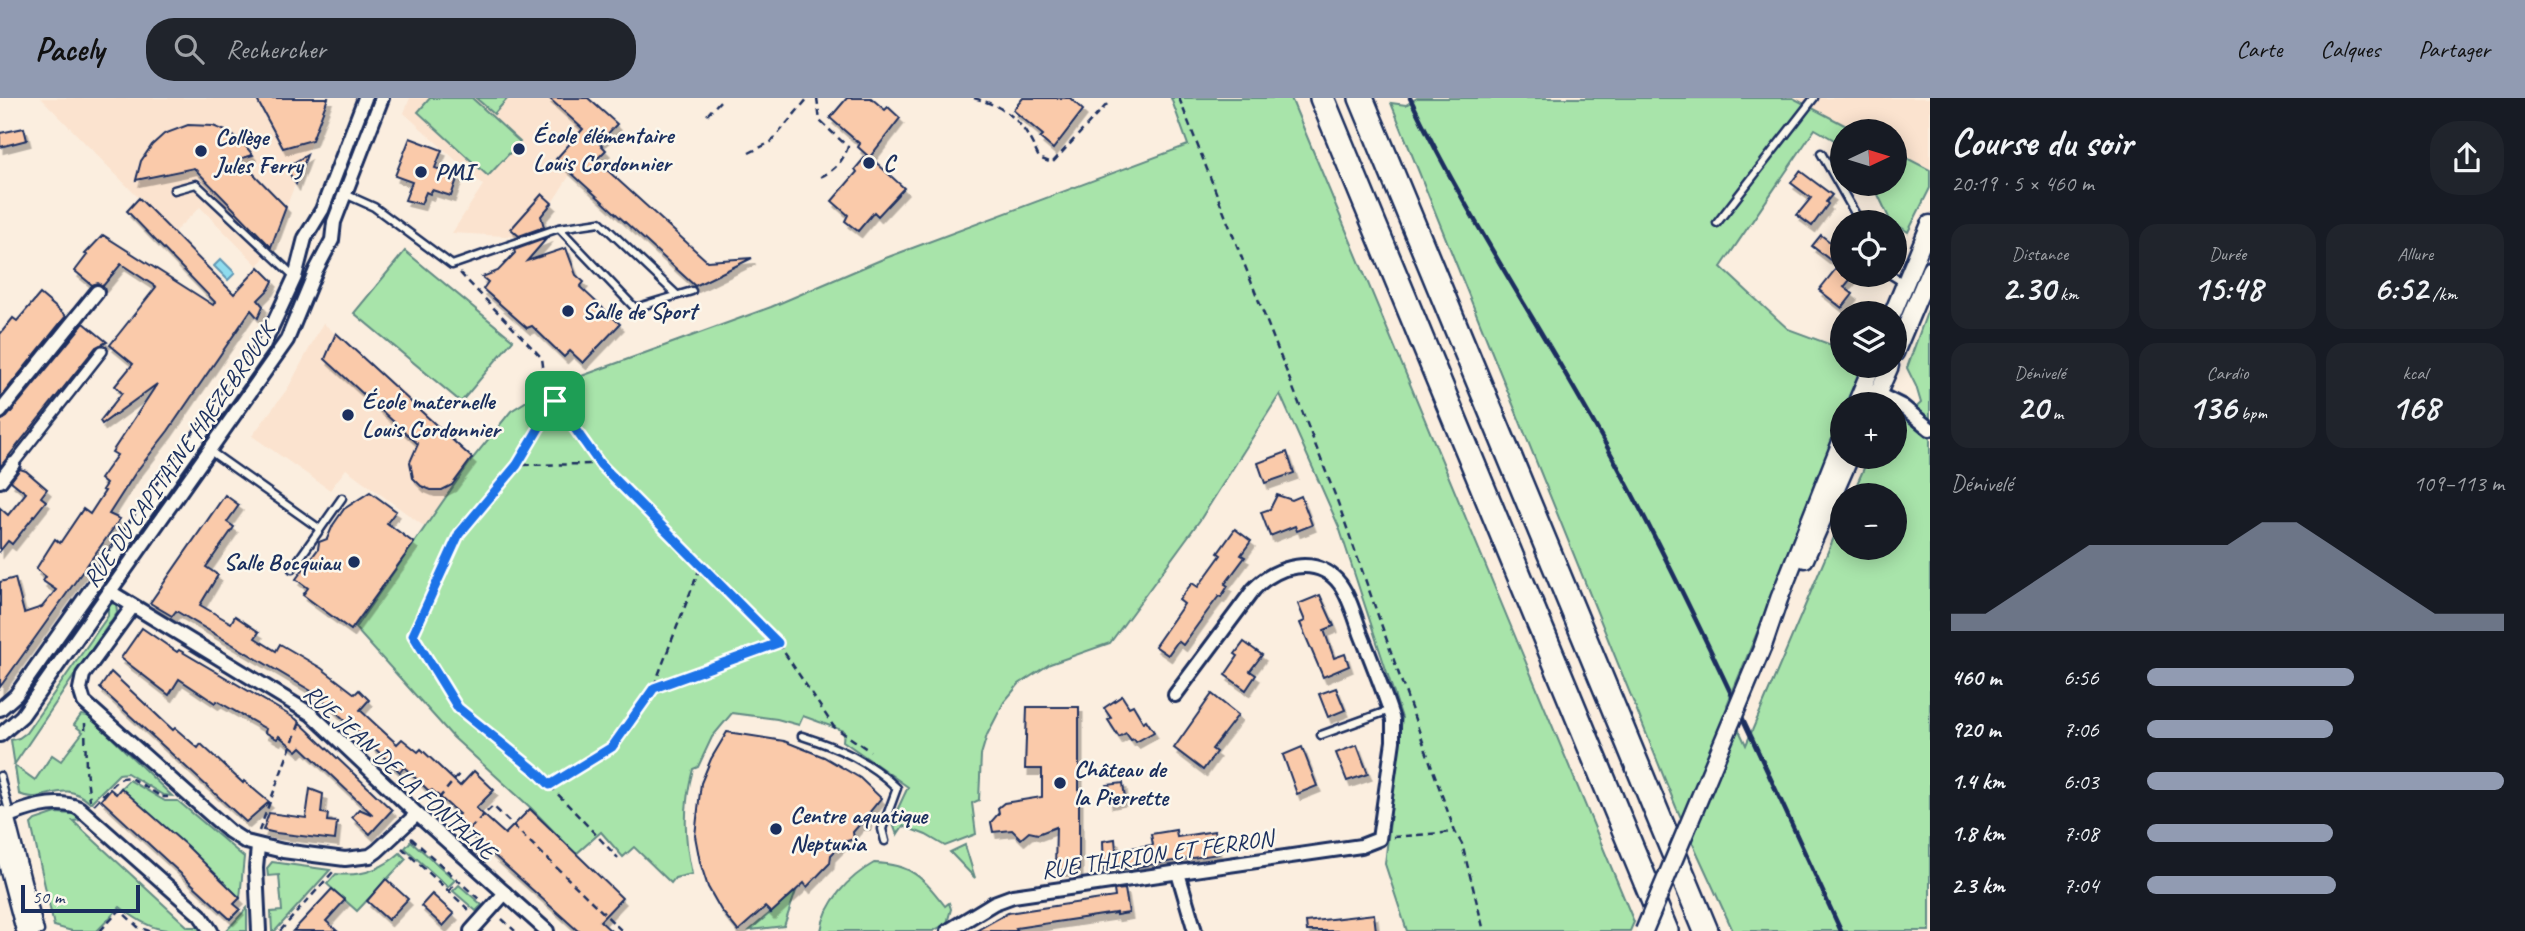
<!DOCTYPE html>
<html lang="fr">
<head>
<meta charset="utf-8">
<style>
  :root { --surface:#171b24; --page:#20242c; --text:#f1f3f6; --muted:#9ea1a6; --accent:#919bb2 }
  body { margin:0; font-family:Caveat,sans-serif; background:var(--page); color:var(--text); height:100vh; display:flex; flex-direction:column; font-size:26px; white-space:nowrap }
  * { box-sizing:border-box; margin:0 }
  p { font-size:23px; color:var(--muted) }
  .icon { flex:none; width:38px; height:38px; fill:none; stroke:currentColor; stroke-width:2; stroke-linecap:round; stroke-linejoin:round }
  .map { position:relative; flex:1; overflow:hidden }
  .panel { display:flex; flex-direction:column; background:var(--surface); width:595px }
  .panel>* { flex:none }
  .needle { width:46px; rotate:86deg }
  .tools { position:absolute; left:1830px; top:21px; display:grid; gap:14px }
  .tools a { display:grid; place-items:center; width:77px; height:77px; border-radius:50%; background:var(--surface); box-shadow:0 4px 18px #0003; font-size:35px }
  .scale { position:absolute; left:21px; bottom:18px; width:119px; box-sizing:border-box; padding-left:7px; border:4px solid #1b2f5e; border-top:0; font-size:19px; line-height:24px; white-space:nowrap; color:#1b2f5e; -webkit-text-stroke:5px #fbf7ec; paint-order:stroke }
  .pin { position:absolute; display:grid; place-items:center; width:60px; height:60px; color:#fff; margin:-30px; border-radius:14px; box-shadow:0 4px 10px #0006 }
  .round { display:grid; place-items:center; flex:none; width:74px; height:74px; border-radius:28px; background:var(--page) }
  .overview { display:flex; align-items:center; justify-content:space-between; height:119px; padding:0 21px }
  h1 { font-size:38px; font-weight:700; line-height:52px }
  .figures { display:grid; grid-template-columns:repeat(3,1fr); gap:10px; height:119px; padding:7px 21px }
  .figures div { display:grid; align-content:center; border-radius:18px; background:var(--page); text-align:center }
  .figures b { font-size:35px; font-weight:700 }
  .figures small { font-size:19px; font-weight:400 }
  .figures p { font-size:19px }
  .chart { height:196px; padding:14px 21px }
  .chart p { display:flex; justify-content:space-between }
  .chart svg { width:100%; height:126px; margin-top:7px; fill:var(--accent); opacity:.7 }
  ul { padding:0 21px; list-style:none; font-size:23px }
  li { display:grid; grid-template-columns:112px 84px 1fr; align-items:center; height:52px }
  li i { height:18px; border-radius:9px; background:var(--accent) }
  header { display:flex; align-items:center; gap:42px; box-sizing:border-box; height:98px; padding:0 35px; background:var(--accent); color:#111 }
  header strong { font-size:33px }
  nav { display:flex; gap:38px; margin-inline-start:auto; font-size:24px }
  .search { width:490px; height:63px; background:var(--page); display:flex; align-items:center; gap:18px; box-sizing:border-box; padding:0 24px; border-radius:28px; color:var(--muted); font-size:26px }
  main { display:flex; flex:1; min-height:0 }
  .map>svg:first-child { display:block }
</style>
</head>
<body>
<header>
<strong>Pacely</strong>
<div class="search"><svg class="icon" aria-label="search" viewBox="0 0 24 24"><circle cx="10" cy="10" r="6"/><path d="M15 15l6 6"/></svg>Rechercher</div>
<nav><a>Carte</a><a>Calques</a><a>Partager</a></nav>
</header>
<main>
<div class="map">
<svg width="1930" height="833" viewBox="0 0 1930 833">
  <defs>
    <filter id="shadow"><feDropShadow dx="3.5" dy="6" stdDeviation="0" flood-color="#0004"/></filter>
  </defs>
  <rect width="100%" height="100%" fill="#fbeedf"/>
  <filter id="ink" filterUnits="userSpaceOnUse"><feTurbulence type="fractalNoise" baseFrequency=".0143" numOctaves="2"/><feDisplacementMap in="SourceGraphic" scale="14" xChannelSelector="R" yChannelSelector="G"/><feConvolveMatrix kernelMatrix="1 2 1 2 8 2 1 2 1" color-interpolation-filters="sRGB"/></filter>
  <g filter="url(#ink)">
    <g fill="#fbe3cf">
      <polygon points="41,0 328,0 271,149 258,168 200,109 173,135"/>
      <polygon points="410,0 590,0 617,26 571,75 552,105 521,139 452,135 483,87 404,15"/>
      <polygon points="1793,0 1930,0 1930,72 1895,54 1895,33 1856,33"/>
      <polygon points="323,225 406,296 473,360 425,429 346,371 330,392 252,338 288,290"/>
    </g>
    <g fill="#a8e4aa" stroke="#628a84" stroke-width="2">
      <polygon points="430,0 472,0 520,44 488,78 418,14"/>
      <polygon points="476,0 508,0 494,16"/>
      <path d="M 1171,0 L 1291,0 L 1634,824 L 1630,833 L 1407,833 L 1385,766 L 1402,620 L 1339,429 L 1280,296 L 1200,422 L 1110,545 L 1050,566 L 1019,586 L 1004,604 L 987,637 L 981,657 L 979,702 L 972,705 L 976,736 L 945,748 L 926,737 L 903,728 L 897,737 L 892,723 L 908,689 L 843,643 L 844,633 L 803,618 L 799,627 L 777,621 L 732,615 L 712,639 L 698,669 L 693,671 C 683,708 684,740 692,776 L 675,780 L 671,785 L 634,749 L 623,759 L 601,734 L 576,756 L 531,710 L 453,639 L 355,530 L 473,360 L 511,313 L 546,291 L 771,209 L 883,161 L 1188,47 Z"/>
      <polygon points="1417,0 1793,0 1856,33 1843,33 1843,47 1815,31 1721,169 1788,231 1834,248 1843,243 1843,268 1868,268 1852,306 1843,306 1843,327 1727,607 1746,647 1843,418 1843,450 1895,450 1895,397 1852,397 1869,359 1895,359 1895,329 1921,305 1916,288 1907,270 1930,206 1930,833 1733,833 1676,709 1391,5 1406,7"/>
      <polygon points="1895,54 1930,72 1930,90 1908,134 1890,122 1873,86 1895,86"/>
      <polygon points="405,153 513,242 461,304 354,215"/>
      <path d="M 116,505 L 117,514 L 14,667 L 35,682 L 52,657 L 61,663 L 83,634 L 74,627 L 81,617 L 89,618 L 172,698 L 163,697 L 127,675 L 119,676 L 90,705 C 61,678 46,708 19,696 L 11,642 L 19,640 L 26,635 L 108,518 L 108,511 L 111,506 Z"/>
      <polygon points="129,682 165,703 178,703 244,759 240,800 121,690"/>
      <path d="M 56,715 L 73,716 L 81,722 L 73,723 L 188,829 L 198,829 L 200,833 C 160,833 151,833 120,809 L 97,833 L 72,833 L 54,828 L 31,726 L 35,722 Z"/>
      <polygon points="411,743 455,782 448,789 405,750"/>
      <polygon points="965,747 975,780 950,754"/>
      <path d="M 400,755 L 406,761 L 357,813 L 327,786 L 336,776 C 361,779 381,772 400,755 Z"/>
      <polygon points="272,764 330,772 275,833 272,833 271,814 282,813 279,777 268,778 267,770"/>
      <path d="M 874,765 C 912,766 923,780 945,808 L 949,805 L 951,811 L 947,825 L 933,833 L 821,833 C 825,804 849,779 874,765 Z"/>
      <polygon points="459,787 482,807 476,813 453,793"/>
      <polygon points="796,793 784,828 750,832"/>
      <polygon points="247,810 247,833 226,833"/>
    </g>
    <polygon fill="#8fdcee" stroke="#6197b4" stroke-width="2" points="221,161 235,175 228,182 214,168"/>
    <g fill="#facaaa" stroke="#1b2f5e" stroke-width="2" filter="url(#shadow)">
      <polygon points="256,0 328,0 312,42 283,50"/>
      <polygon points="549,0 588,0 617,26 599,45 606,52 596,62 707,163 752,160 695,188 556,61 583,31"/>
      <polygon points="847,0 871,0 885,12 888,9 900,20 870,59 904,90 878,118 874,114 858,133 845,123 848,117 832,103 857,74 855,71 867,57 858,49 860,46 830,20"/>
      <polygon points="1023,0 1070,0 1083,12 1053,51 1040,40 1043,37 1013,12"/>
      <polygon points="188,27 213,28 228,34 244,46 253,57 239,61 286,109 271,149 194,70 136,82 141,63 152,47 164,36"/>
      <polygon points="24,30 27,42 0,49 0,35"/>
      <polygon points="410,40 442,52 435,70 458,78 451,98 432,92 430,96 426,94 421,106 405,102 412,84 395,78"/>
      <polygon points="307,57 296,86 288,73 288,68"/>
      <polygon points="1800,73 1832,97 1826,104 1828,106 1812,128 1797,117 1811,100 1791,85"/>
      <polygon points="542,96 552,105 541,118 544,129 519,138 511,131"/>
      <polygon points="139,100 234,196 259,169 273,183 269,191 258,202 263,208 258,220 251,212 168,333 136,374 109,416 120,421 0,589 0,484 15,480 24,515 42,509 56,492 43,483 46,479 36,471 55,441 60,445 83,411 90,416 105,393 102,392 106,386 100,381 117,357 112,354 157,286 102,326 100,323 122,295 115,288 133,266 110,247 156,189 121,166 103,188 98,185 92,187 75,173 87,157 85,156 103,137 213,207 215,204 127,113"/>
      <polygon points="1821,137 1843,154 1843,177 1854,177 1844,189 1853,196 1842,210 1819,192 1838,168 1812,148"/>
      <polygon points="547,140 527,163 566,150 576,177 584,184 580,189 620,226 583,265 570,253 564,259 532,228 527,230 483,191 488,184 482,179 498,173 515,155 514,152"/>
      <polygon points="40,196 66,218 0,300 0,236 13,220 17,223"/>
      <polygon points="84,225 107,244 96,249 0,369 0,323 7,319"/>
      <polygon points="336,235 472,360 452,387 442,392 431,392 421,388 413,380 410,364 418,346 325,261"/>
      <polygon points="1287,354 1294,375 1265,385 1258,365"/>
      <polygon points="20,371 26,373 47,391 41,399 46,403 12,446 8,443 0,453 0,410 8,417 26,395 11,383"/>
      <polygon points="370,394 396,413 387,425 414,445 351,532 303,497 308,490 296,481 318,451 319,444 327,441 333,427 344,411"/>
      <polygon points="225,397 239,407 227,424 234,429 206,469 218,477 200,507 231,525 235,518 259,534 255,540 276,553 280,546 321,570 355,596 359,592 369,602 360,612 397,646 402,641 418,654 421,651 460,688 474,673 494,692 476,710 505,736 530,711 622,800 600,823 611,833 578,833 454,721 459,716 432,692 430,694 404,669 400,674 318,597 176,513 172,518 150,505"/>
      <polygon points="1277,397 1292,402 1301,398 1312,427 1297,433 1295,428 1270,438 1261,414 1270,411"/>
      <polygon points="1235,431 1251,443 1241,457 1245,459 1225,486 1228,488 1221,499 1219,498 1209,511 1183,547 1178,543 1168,557 1155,548 1184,506 1179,502 1192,485 1198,489 1221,457 1218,455"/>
      <polygon points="1320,497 1334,528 1324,532 1334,560 1345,556 1349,568 1323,579 1300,525 1305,523 1298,506"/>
      <polygon points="142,530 177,554 179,552 296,621 392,712 370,736 352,719 359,711 373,717 301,649 297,653 279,638 277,641 265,634 266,631 217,603 215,605 179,581 169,597 121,560"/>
      <polygon points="1244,544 1262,557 1250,573 1256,577 1246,592 1225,577 1238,558 1235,556"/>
      <polygon points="111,574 173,632 175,630 198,650 201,646 243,685 244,683 269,704 246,724 100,590"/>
      <polygon points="1336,590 1345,612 1328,619 1319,596"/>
      <polygon points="1212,596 1238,617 1212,651 1216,654 1203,672 1174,650"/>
      <polygon points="1122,598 1129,609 1133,607 1143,624 1146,622 1154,634 1136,644 1134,641 1131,642 1126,635 1119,639 1108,622 1111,620 1104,610"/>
      <polygon points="1027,609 1079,609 1079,772 1055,772 1056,729 1038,736 1029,734 1021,741 1012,732 993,734 991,724 999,715 998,710 1004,705 1042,699 1042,671 1025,671"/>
      <polygon points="727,634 784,643 824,659 860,680 881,700 869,715 867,726 860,726 853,734 854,741 844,744 831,757 830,765 807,789 804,785 771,815 765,809 738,833 721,812 708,789 700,764 695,738 701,685 711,661"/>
      <polygon points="1357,647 1368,676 1347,683 1336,655"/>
      <polygon points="1302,649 1317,688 1297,696 1283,657"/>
      <polygon points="1123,685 1125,701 1109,704 1107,687"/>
      <polygon points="121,690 187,748 240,800 234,806 240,811 230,821 101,702 110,691 116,696"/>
      <polygon points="310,691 323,696 321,715 328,716 327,723 337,724 335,742 276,735 263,732 269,715 306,720"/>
      <polygon points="1176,732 1177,739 1215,733 1218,756 1104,774 1103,743 1115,741 1116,752 1153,747 1151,736"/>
      <polygon points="386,781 408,801 388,822 367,803"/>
      <polygon points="332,791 345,802 326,823 337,833 293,833"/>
      <polygon points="1125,791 1129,815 1116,817 1116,815 1016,830 1018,833 976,833 1008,815 1115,799 1114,792"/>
      <polygon points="432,796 454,816 443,828 421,808"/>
      <polygon points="1374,816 1376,833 1307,833 1306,824"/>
    </g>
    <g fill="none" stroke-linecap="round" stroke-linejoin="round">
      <g stroke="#1b2f5e" stroke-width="11">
        <g id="service">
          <polyline points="1821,55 1860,124"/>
          <polyline points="174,92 196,86 295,179"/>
          <polyline points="345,96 374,109 452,167 559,130"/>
          <polyline points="1717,125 1814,0"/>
          <polyline points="1891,177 1904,185"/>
          <polyline points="677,197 600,124 559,130 635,210 692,193"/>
          <polyline points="210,353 320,431"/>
          <polyline points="292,471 342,400"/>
          <polyline points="1321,637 1390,612"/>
          <path d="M 802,638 C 839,650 869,663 897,690 L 882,731 L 885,743"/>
          <polyline points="0,678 40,833"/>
          <polyline points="0,758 20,833"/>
        </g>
      </g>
      <g stroke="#1b2f5e" stroke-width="14">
        <polyline id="pedestrian" points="13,366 102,253"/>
      </g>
      <g stroke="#1b2f5e" stroke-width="18">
        <g id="minor">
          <polyline points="1872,293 1902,308 1930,331"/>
          <polyline points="0,314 97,194"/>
          <polyline points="0,383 13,366"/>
          <polyline points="109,493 311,616 417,716 547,833"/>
          <polyline points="133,508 83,577 80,591 84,604 229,733 246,744 283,753 345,761 370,758 377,753 417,716"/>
          <polyline points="0,611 16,597 263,248 295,179 305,140 322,112 365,0"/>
          <polyline points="0,637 22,618 287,242 316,172 332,142 334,124 382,0"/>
          <path d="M 1,721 C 25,711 54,700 79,710 L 200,817 L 211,833"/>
          <polyline points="258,749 256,770 259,833"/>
          <polyline points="1178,775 1195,833"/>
          <polyline points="471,833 505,795"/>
          <path d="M 948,833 L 994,805 L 1013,798 L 1361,748 L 1379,741 L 1393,643 L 1393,622 C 1384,593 1372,564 1361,536 C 1355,519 1350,500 1340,486 C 1317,456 1276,468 1254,491 L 1175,597"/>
        </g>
      </g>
      <g stroke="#1b2f5e" stroke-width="21">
        <g id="tertiary">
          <polyline points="1893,215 1930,126"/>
          <polyline points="1895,255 1930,172"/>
          <polyline points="1856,306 1872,268"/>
          <polyline points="1873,306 1890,268"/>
          <polyline points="1805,461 1850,359"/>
          <polyline points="1763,548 1779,501 1843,339"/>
        </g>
      </g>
      <g stroke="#1b2f5e" stroke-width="23">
        <polyline id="secondary" points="0,717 30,833"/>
      </g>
      <g stroke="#1b2f5e" stroke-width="28">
        <g id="motorway">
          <polyline points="1322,0 1666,833"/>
          <polyline points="1361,0 1706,833"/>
        </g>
      </g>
      <g stroke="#1b2f5e" stroke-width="2.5" stroke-dasharray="7 5" stroke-linecap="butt">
        <path d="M 817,0 L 820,23 L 848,49 C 842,65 834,73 818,80"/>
        <path d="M 974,0 C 1011,11 1023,24 1039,60 L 1052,65 L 1110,3"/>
        <polyline points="1179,0 1337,402 1455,734 1462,746 1484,833"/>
        <polyline points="707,17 723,0"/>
        <polyline points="749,55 771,44 808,0"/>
        <polyline points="460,175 542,260 546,291 600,366"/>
        <polyline points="517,366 555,303"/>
        <polyline points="778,545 834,629 870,653"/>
        <polyline points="654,588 701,467"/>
        <polyline points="85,625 86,672 90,702"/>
        <polyline points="550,687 613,649 654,590 778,545 600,366 517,367 459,436 413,537 458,610 537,674 618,760"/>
        <path d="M 94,706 C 128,670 120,674 162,699 L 168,699"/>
        <polyline points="431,710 460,675"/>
        <polyline points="259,733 300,624"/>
        <polyline points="461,739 493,708 622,833"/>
        <polyline points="1393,739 1455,734"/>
        <polyline points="411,740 481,803"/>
        <polyline points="402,750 469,812"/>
        <polyline points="449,793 458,782"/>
        <polyline points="502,821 515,833"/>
        <polyline points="100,833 120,812 138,829 149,833"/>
        <polyline points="280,833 333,774"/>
      </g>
      <use href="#service" stroke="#fbf7ec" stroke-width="6"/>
      <use href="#pedestrian" stroke="#fbf7ec" stroke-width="9"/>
      <use href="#minor" stroke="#fbf7ec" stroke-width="12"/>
      <use href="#tertiary" stroke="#fbf7ec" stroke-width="16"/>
      <use href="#secondary" stroke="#fbf7ec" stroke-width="18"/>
      <use href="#motorway" stroke="#fbf7ec" stroke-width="23"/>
      <path stroke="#1b2f5e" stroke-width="4.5" d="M 1410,0 C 1471,128 1552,245 1618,369 C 1699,520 1769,678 1841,833"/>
      <g stroke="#1b2f5e" stroke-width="21" stroke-linecap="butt">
        <polyline id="tertiary-bridge" points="1644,833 1763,548"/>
      </g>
      <use href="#tertiary-bridge" stroke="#fbf7ec" stroke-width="16"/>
    </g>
  </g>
  <g fill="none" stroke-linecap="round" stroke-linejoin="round" filter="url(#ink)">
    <g stroke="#fff" stroke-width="14">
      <polygon id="route" points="555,303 600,366 778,545 654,590 612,649 550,687 537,674 458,610 413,537 459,436 517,367"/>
    </g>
    <use href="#route" stroke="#1a73e8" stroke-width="9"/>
  </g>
  <g fill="#1b2f5e" stroke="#fbf7ec" stroke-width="2.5">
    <circle cx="519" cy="51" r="7"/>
    <circle cx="201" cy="53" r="7"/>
    <circle cx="869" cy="65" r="7"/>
    <circle cx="421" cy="74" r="7"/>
    <circle cx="568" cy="213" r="7"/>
    <circle cx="348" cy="317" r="7"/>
    <circle cx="354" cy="464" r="7"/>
    <circle cx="1060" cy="685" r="7"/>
    <circle cx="776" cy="731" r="7"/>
  </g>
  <g text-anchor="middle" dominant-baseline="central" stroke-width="5" stroke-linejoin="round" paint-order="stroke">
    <g font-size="24" font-weight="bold" fill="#1b2f5e" stroke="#fbf7ec" text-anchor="start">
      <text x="533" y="37">École élémentaire<tspan x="533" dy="28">Louis Cordonnier</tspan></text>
      <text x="215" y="39">Collège<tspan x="215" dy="28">Jules Ferry</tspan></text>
      <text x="883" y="65">C</text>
      <text x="435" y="74">PMI</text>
      <text x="582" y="213">Salle de Sport</text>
      <text x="362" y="303">École maternelle<tspan x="362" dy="28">Louis Cordonnier</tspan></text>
      <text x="340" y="464" text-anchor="end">Salle Bocquiau</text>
      <text x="1074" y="671">Château de<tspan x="1074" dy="28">la Pierrette</tspan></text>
      <text x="790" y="717">Centre aquatique<tspan x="790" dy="28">Neptunia</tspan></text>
    </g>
    <g font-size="24" fill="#1b2f5e" stroke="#fbf7ec">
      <text transform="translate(179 357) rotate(-55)">RUE DU CAPITAINE HAEZEBROUCK</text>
      <text transform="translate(400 674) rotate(42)">RUE JEAN DE LA FONTAINE</text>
      <text transform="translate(1157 756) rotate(-8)">RUE THIRION ET FERRON</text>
    </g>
  </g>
</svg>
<div class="tools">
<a><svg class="needle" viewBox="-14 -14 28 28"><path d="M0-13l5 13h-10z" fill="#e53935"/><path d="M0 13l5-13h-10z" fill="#9ea1a6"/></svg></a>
<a><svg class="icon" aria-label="locate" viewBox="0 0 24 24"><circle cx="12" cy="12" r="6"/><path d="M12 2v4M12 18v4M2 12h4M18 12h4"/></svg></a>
<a><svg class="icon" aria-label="layers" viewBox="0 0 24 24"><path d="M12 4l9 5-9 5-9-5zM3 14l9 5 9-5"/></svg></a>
<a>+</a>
<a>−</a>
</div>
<div class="scale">50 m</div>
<div class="pin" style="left:555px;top:303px;background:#1e9e55"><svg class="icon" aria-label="arrive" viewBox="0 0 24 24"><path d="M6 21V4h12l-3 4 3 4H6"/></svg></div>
</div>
<section class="panel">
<div class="overview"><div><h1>Course du soir</h1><p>20:19 · 5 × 460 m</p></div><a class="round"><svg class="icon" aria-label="share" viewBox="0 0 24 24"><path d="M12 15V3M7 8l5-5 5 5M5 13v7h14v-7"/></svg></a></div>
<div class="figures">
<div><p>Distance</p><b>2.30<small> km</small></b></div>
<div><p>Durée</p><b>15:48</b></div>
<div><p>Allure</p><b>6:52<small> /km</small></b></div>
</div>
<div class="figures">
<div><p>Dénivelé</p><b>20<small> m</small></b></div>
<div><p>Cardio</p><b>136<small> bpm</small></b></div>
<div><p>kcal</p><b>168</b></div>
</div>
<div class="chart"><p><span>Dénivelé</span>109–113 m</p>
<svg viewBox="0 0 160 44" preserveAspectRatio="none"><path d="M0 44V38L10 38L20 30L30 22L40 14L50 14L60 14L70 14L80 14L90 6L100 6L110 14L120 22L130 30L140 38L150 38L160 38V44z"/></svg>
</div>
<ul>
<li><b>460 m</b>6:56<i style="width:58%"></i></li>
<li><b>920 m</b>7:06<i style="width:52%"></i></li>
<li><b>1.4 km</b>6:03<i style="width:100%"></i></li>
<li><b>1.8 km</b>7:08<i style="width:52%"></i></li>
<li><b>2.3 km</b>7:04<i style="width:53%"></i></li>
</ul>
</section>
</main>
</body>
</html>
